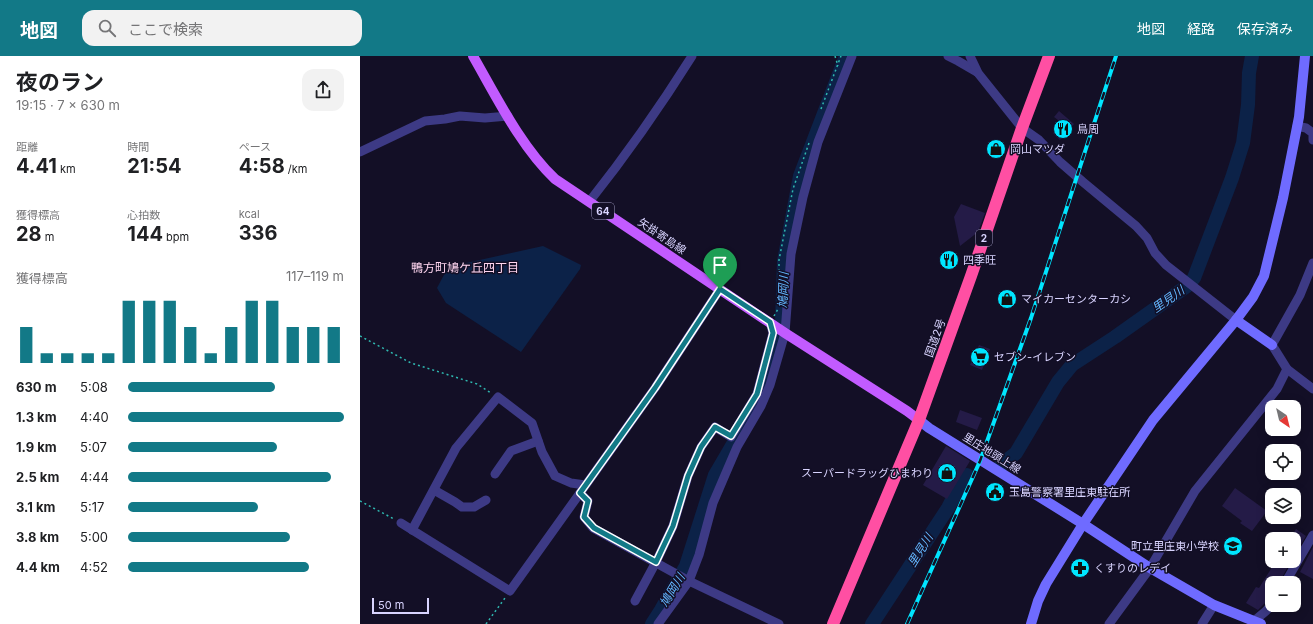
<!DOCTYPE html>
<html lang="ja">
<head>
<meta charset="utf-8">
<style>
  :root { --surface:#fff; --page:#f2f2f2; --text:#202124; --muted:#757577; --accent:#127987 }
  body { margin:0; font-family:Inter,"Noto Sans JP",sans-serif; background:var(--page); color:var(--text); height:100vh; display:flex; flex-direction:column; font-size:15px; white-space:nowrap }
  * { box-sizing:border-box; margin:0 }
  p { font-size:13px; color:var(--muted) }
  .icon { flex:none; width:22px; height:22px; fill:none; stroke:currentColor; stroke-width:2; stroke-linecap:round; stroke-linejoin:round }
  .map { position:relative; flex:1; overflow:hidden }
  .side { display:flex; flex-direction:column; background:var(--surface); width:360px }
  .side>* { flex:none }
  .needle { width:26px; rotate:145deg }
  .fabs { position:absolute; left:905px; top:344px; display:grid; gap:8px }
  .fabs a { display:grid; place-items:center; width:36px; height:36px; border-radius:8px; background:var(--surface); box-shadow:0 2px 10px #0003; font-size:20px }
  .scale { position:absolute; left:12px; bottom:10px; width:57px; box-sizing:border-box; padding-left:4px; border:2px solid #d9d4ff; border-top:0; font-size:11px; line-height:14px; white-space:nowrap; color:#d9d4ff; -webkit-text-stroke:3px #130f26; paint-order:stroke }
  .pin { position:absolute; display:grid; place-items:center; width:34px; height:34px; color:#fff; margin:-41px -17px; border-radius:50% 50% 50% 0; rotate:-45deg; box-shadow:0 0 4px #0007 }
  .pin .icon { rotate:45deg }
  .round { display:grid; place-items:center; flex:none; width:42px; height:42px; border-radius:12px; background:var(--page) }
  .overview { display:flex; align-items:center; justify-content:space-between; height:68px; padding:0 16px }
  h1 { font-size:22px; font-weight:700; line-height:30px }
  .stats { display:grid; grid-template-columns:repeat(3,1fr); gap:6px; height:68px; padding:4px 16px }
  .stats div { display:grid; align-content:center }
  .stats b { font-size:20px; font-weight:700 }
  .stats small { font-size:11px; font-weight:400 }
  .stats p { font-size:11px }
  .chart { height:112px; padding:8px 16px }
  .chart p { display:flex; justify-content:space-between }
  .chart svg { width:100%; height:72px; margin-top:4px; stroke:var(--accent); stroke-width:6 }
  ul { padding:0 16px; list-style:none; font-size:13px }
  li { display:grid; grid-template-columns:64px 48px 1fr; align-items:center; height:30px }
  li i { height:10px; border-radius:5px; background:var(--accent) }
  header { display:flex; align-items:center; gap:24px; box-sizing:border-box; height:56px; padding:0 20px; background:var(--accent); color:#fff }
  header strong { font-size:19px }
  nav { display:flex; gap:22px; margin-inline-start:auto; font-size:14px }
  .search { width:280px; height:36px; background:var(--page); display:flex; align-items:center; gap:10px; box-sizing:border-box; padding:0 14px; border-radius:12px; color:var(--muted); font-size:15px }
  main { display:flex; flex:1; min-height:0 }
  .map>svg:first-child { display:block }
</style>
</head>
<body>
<header>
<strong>地図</strong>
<div class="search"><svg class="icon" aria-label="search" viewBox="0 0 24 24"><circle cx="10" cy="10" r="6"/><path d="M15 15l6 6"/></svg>ここで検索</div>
<nav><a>地図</a><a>経路</a><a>保存済み</a></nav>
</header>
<main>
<section class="side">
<div class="overview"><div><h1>夜のラン</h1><p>19:15 · 7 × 630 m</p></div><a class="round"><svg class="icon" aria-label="share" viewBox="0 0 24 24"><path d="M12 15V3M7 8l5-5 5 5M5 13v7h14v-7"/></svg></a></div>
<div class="stats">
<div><p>距離</p><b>4.41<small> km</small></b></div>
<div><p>時間</p><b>21:54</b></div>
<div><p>ペース</p><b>4:58<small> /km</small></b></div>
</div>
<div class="stats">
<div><p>獲得標高</p><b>28<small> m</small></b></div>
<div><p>心拍数</p><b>144<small> bpm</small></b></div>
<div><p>kcal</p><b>336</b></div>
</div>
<div class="chart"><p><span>獲得標高</span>117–119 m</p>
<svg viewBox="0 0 160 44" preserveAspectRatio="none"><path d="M5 44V22M15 44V38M25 44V38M35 44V38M45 44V38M55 44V6M65 44V6M75 44V6M85 44V22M95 44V38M105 44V22M115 44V6M125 44V6M135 44V22M145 44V22M155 44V22"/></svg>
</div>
<ul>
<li><b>630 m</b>5:08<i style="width:68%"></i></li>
<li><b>1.3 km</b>4:40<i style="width:100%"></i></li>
<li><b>1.9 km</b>5:07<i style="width:69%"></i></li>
<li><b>2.5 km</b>4:44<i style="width:94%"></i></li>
<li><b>3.1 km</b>5:17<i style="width:60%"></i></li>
<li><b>3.8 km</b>5:00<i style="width:75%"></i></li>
<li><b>4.4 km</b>4:52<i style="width:84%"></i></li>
</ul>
</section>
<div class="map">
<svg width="953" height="568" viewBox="0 0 953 568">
  <rect width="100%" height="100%" fill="#130f26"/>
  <polygon fill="#0c2248" points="183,190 221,209 220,213 161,296 86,247 77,232 86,215 97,209"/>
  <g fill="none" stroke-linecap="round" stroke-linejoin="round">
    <g stroke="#0c2248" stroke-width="14">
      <polyline points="641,409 656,397 698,326 712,309 755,281 827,230 834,222 872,122 883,87 888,49 889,17 892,0"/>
      <polyline points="292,568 301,554 326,510 355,419 400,342 422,265 424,205 440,120 486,0"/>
      <polyline points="512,568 588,452 604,421 607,419"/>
    </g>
  </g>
  <g fill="#241b47">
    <polygon points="699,55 714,68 700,84 693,77 702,67 694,61"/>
    <polygon points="601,148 625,157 618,176 600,190 594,161"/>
    <polygon points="619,289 630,293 622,314 610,309"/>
    <polygon points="600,354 622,362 617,374 596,366"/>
    <polygon points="586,390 610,405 587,443 563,429"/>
    <polygon points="875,432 907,455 892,475 880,467 882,465 862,450"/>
    <polygon points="936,473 946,480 934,500 934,483 930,483"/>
    <polygon points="953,491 953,523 940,516"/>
    <polygon points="916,505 931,505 919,527 912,527 912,539 910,542 898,554 886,547 896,531 899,532"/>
  </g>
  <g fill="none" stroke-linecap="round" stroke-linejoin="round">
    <g stroke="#2fb8b0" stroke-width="1.5" stroke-dasharray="2 3" stroke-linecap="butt">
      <polyline points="475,0 478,10"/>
      <polyline points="461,53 481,0"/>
      <polyline points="419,235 419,204 433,133 449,87"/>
      <polyline points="414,260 418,253"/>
      <polyline points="0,280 51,307 117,328 131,337"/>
      <polyline points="0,445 34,463"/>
      <polyline points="126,568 145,542"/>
    </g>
    <g stroke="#3d3a85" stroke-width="9">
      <polyline points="588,0 598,5 617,16"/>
      <polyline points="610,0 618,17 662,72 679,84 700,106 723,126 776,170 787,182 795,197 806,209 876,264"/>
      <polyline points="937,70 946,72 953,77 953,84"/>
      <polyline points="0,96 65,65 85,63 100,60 125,62 148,60"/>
      <path d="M 229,146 C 267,98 300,51 332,0"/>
      <polyline points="953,207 940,239 912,289 927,313 953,333"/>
      <polyline points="135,418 151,395 178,385"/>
      <polyline points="74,434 95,446 102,451 114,451 126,444"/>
      <polyline points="220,437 228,445 224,461 233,472 329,525 419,568"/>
      <polyline points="41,467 150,535 295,332 360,233"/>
      <polyline points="52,474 96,392 138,341 172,367 182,396 195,420 211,427 225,429"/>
      <polyline points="925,527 953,479"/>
      <polyline points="275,545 296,506 313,470 328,420 341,391 355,371 371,381 397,338 413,277 410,266"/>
      <polyline points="894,565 906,555 912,548"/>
      <polyline points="298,568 329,525 339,499 353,447 377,391 401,350 410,329 425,277 431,198 443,141 458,86 492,0"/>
      <polyline points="749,568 790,512 835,435 917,333 927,313"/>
      <polyline points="842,568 854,549"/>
    </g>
    <g stroke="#6f6bff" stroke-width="10">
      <polyline points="876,264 912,289"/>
      <polyline points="559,364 569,372 723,468 790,512 854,549 901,568"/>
      <polyline points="671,568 678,545 686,528 723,468 793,364 876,264 893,241 904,220 923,142 939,61 945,0"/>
    </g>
    <path stroke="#c25bff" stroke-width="10" d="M 113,0 C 136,40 161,91 195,123 L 425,277 L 547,355 L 559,364"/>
    <polyline stroke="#ff4fa3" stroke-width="12" points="473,568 559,364 611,220 662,72 689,0"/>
    <g stroke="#00e5ff" stroke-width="4">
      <polyline id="rail" points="547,568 620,405 671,262 756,0"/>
    </g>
    <use href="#rail" stroke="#130f26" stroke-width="2.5" stroke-dasharray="8" stroke-linecap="butt"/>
  </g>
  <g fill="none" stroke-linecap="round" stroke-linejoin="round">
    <g stroke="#fff" stroke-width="8">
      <polygon id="route" points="360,233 410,266 413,277 397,338 371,380 355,371 341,391 328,420 313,470 296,506 234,472 224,461 228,445 220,437 295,332"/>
    </g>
    <use href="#route" stroke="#127987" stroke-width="5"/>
  </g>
  <defs>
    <g id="restaurant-disc" transform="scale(1)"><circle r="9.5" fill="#00e5ff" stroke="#130f26"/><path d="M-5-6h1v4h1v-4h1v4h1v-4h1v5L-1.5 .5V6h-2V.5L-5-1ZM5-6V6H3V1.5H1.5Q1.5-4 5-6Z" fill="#111"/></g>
    <g id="shop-disc" transform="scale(1)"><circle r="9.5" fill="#00e5ff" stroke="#130f26"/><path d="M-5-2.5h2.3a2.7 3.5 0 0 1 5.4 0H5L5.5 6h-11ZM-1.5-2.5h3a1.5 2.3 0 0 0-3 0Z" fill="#111"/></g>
    <g id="supermarket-disc" transform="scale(1)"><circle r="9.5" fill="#00e5ff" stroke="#130f26"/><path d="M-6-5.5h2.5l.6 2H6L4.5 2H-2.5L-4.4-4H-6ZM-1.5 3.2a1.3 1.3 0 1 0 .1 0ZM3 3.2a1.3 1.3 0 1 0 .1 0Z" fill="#111"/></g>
    <g id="civic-disc" transform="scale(1)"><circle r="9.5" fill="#00e5ff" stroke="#130f26"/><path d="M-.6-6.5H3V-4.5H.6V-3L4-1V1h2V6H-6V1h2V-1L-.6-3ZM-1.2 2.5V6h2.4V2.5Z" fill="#111"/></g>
    <g id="school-disc" transform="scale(1)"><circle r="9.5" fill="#00e5ff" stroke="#130f26"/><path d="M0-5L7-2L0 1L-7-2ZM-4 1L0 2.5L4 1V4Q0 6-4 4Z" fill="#111"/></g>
    <g id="pharmacy-disc" transform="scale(1)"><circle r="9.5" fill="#00e5ff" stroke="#130f26"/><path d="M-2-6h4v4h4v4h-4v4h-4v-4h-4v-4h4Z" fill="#111"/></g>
  </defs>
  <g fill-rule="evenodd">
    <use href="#restaurant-disc" x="703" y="73"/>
    <use href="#shop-disc" x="636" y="93"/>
    <use href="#restaurant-disc" x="589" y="204"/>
    <use href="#shop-disc" x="647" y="243"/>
    <use href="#supermarket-disc" x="620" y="301"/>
    <use href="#shop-disc" x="587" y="417"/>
    <use href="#civic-disc" x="635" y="436"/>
    <use href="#school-disc" x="873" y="490"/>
    <use href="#pharmacy-disc" x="720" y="512"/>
  </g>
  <g text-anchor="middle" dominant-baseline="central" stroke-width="3" stroke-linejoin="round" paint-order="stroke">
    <g fill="#130f26" stroke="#9e99be" stroke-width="1">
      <rect x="232" y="147" width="22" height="16" rx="3"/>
      <rect x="616" y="174" width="16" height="16" rx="3"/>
    </g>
    <g font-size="10" font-weight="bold" fill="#d9d4ff">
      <text x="243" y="155">64</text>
      <text x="624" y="182">2</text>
    </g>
    <g font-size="11" fill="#d9d4ff" stroke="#130f26" text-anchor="start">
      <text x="717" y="73">鳥周</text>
      <text x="650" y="93">岡山マツダ</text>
      <text x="603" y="204">四季旺</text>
      <text x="661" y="243">マイカーセンターカシ</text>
      <text x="634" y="301">セブン-イレブン</text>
      <text x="573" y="417" text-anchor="end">スーパードラッグひまわり</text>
      <text x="649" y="436">玉島警察署里庄東駐在所</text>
      <text x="859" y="490" text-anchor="end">町立里庄東小学校</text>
      <text x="734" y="512">くすりのレデイ</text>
    </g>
    <g font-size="11" fill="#d9d4ff" stroke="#130f26">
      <text transform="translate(302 180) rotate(34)">矢掛寄島線</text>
      <text transform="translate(575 282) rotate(-70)">国道2号</text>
      <text transform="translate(632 397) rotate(32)">里庄地頭上線</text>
    </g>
    <g font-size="12" fill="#ffd6f0" stroke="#130f26">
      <text x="105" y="211">鴨方町鳩ケ丘四丁目</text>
    </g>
    <g font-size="12" font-style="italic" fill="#62b6ff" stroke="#130f26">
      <text transform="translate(423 234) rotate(-88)">鳩岡川</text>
      <text transform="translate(808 243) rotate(-35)">里見川</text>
      <text transform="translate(560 494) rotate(-58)">里見川</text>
      <text transform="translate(312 534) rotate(-59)">鳩岡川</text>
    </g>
  </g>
</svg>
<div class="fabs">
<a><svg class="needle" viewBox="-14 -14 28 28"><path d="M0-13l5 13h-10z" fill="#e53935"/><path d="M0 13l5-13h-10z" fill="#757577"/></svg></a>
<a><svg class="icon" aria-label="locate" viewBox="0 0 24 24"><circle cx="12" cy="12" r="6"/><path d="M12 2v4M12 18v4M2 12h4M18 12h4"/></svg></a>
<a><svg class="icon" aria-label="layers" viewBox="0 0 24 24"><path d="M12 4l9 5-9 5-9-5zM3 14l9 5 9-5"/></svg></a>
<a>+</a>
<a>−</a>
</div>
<div class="scale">50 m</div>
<div class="pin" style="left:360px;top:233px;background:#1e9e55"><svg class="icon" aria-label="arrive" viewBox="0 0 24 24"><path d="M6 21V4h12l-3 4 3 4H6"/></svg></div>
</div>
</main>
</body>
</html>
